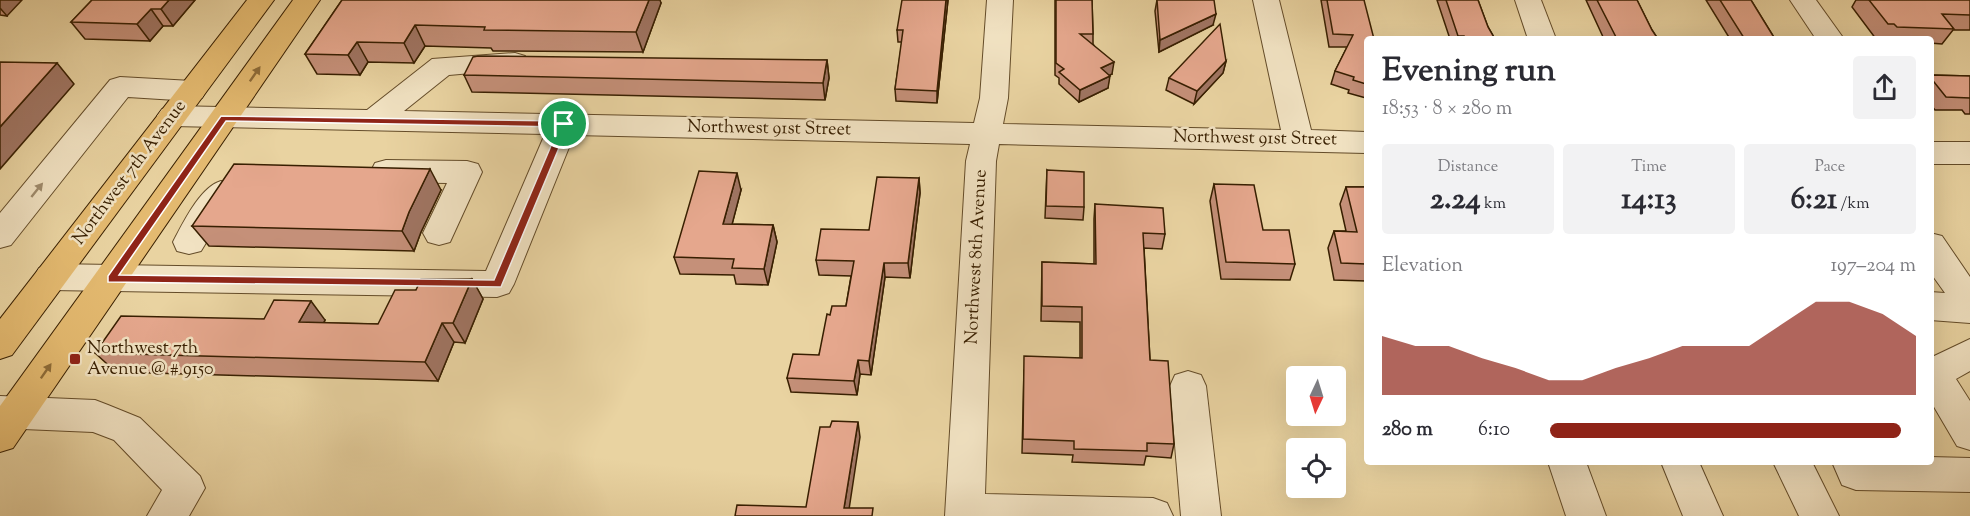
<!DOCTYPE html>
<html lang="en">
<head>
<meta charset="utf-8">
<style>
  :root { --surface:#fff; --page:#f2f2f3; --text:#2b2b33; --muted:#7c7c81; --accent:#8f2418 }
  body { margin:0; font-family:"Sorts Mill Goudy",serif; background:var(--page); color:var(--text); height:100vh; display:flex; flex-direction:column; font-size:22px; white-space:nowrap }
  * { box-sizing:border-box; margin:0 }
  p { font-size:20px; color:var(--muted) }
  .icon { flex:none; width:33px; height:33px; fill:none; stroke:currentColor; stroke-width:2; stroke-linecap:round; stroke-linejoin:round }
  .map { position:relative; flex:1; overflow:hidden }
  .side { position:absolute; left:1364px; top:36px; width:570px; height:429px; display:flex; flex-direction:column; background:var(--surface); border-radius:6px; box-shadow:0 6px 24px #0002 }
  .side>* { flex:none }
  .needle { width:39px; rotate:184deg }
  .buttons { position:absolute; left:1286px; top:366px; display:grid; gap:12px }
  .buttons a { display:grid; place-items:center; width:60px; height:60px; border-radius:6px; background:var(--surface); box-shadow:0 6px 24px #0002; font-size:30px }
  .pin { position:absolute; display:grid; place-items:center; width:51px; height:51px; color:#fff; margin:-26px; border:3px solid #fff; border-radius:50%; box-shadow:0 2px 6px #0007 }
  .round { display:grid; place-items:center; flex:none; width:63px; height:63px; border-radius:6px; background:var(--page) }
  .headline { display:flex; align-items:center; justify-content:space-between; height:102px; padding:0 18px }
  h1 { font-size:33px; font-weight:800; line-height:45px }
  .metrics { display:grid; grid-template-columns:repeat(3,1fr); gap:9px; height:102px; padding:6px 18px }
  .metrics div { display:grid; align-content:center; border-radius:6px; background:var(--page); text-align:center }
  .metrics b { font-size:30px; font-weight:800 }
  .metrics small { font-size:16px; font-weight:400 }
  .metrics p { font-size:16px }
  .chart { height:168px; padding:12px 18px }
  .chart p { display:flex; justify-content:space-between }
  .chart svg { width:100%; height:108px; margin-top:6px; fill:var(--accent); opacity:.7 }
  ul { padding:0 18px; list-style:none; font-size:20px }
  li { display:grid; grid-template-columns:96px 72px 1fr; align-items:center; height:45px }
  li i { height:15px; border-radius:8px; background:var(--accent) }
  .map>svg:first-child { display:block }
</style>
</head>
<body>
<div class="map">
<svg width="1970" height="516" viewBox="0 0 1970 516">
  <rect width="100%" height="100%" fill="#e9d3a1"/>
  <filter id="stains"><feTurbulence type="fractalNoise" baseFrequency=".00333" numOctaves="4"/><feColorMatrix values="0 0 0 0 .2 0 0 0 0 .09 0 0 0 0 .02 0 0 0 .5 -.17"/></filter>
  <radialGradient id="worn" r=".72"><stop offset=".6" stop-color="#630" stop-opacity="0"/><stop offset="1" stop-color="#630" stop-opacity=".3"/></radialGradient>
  <g fill="none" stroke-linecap="round" stroke-linejoin="round">
    <g stroke="#644c29" stroke-width="2">
      <g id="minor">
        <polygon points="987,0 1013,0 1008,98 1003,124 1281,130 1253,0 1279,0 1311,130 1366,132 1366,153 999,144 996,161 985,494 1153,498 1167,503 1173,516 945,516 966,161 970,144 574,135 514,284 509,293 497,297 51,290 39,286 34,277 39,268 51,264 486,271 545,134 172,126 162,123 157,116 162,109 172,106 367,110 432,59 515,53 525,56 529,62 525,68 449,75 404,111 974,123 980,98"/>
        <polygon points="1515,0 1541,0 1556,39 1528,39"/>
        <polygon points="1790,0 1816,0 1844,39 1816,39"/>
        <polygon points="120,77 192,81 202,84 206,91 202,98 192,101 128,97 11,245 0,248 0,213 110,80"/>
        <rect x="1930" y="142" width="40" height="22"/>
        <polygon points="386,160 467,161 478,164 482,172 450,242 439,245 428,242 423,233 447,183 386,182 375,179 371,171 375,163"/>
        <path d="M 221,181 L 232,184 L 237,192 L 232,200 L 201,251 L 189,254 L 177,251 L 173,242 C 183,223 200,187 221,181 Z"/>
        <polygon points="1930,233 1942,236 1970,277 1970,323 1930,320 1930,292 1945,293 1930,272"/>
        <polygon points="1970,339 1970,371 1956,379 1970,401 1970,450 1957,446 1930,400 1930,358"/>
        <polygon points="1188,371 1201,375 1206,386 1221,516 1181,516 1170,386 1175,375"/>
        <polygon points="0,396 95,400 108,405 140,418 200,476 205,488 189,516 147,516 162,490 114,440 93,432 0,428"/>
        <polygon points="1930,457 1970,458 1970,492 1856,490 1842,485 1832,462 1930,462"/>
        <polygon points="1548,462 1586,462 1606,516 1566,516"/>
        <polygon points="1661,462 1699,462 1723,516 1683,516"/>
        <polygon points="1773,462 1812,462 1839,516 1799,516"/>
      </g>
    </g>
    <g stroke="#381f01" stroke-width="2">
      <g id="major">
        <polygon points="247,0 274,0 12,355 0,359 0,319"/>
        <polygon points="293,0 320,0 13,448 0,452 0,406"/>
      </g>
    </g>
    <use href="#minor" fill="#f1e2c2" fill-rule="evenodd"/>
    <use href="#major" fill="#e4ba70" fill-rule="evenodd"/>
  </g>
  <g fill="#c59079" stroke="#381f01" stroke-width="1.5">
    <polygon points="0,0 7,16 0,15"/>
    <polygon points="92,0 195,0 173,26 163,26 150,41 85,39 71,22"/>
    <polygon points="342,0 661,3 643,52 493,51 491,48 425,46 414,63 368,62 360,75 317,74 305,54"/>
    <polygon points="948,0 937,103 896,101 895,89 902,42 898,42 897,30"/>
    <polygon points="1055,0 1092,0 1093,34 1093,44 1112,74 1109,75 1108,88 1079,102 1059,84 1059,78 1055,75"/>
    <polygon points="1157,0 1213,25 1159,52 1155,11"/>
    <polygon points="1321,0 1364,0 1366,39 1366,98 1348,93 1349,90 1331,84 1335,71 1347,47 1329,47"/>
    <polygon points="1437,0 1478,0 1488,27 1495,39 1450,39"/>
    <polygon points="1586,0 1637,0 1652,30 1658,39 1604,39"/>
    <polygon points="1706,0 1751,0 1775,39 1730,39"/>
    <polygon points="1856,0 1970,0 1970,30 1953,30 1942,44 1930,43 1930,39 1876,39 1852,7"/>
    <polygon points="827,60 829,78 825,100 472,92 464,75"/>
    <polygon points="1226,61 1223,73 1194,104 1166,90 1169,78"/>
    <polygon points="1930,75 1970,76 1970,114 1965,114 1962,110 1935,110 1930,104"/>
    <polygon points="1047,170 1084,207 1083,220 1045,218"/>
    <polygon points="919,178 920,193 910,278 885,277 871,375 860,374 857,395 791,392 787,378 819,355 830,315 846,306 851,276 819,275 816,260 869,230"/>
    <polygon points="1214,184 1295,264 1290,280 1221,279 1210,201"/>
    <polygon points="1346,187 1366,187 1366,281 1334,280 1328,248 1334,231 1346,231 1340,204"/>
    <polygon points="441,190 421,232 414,251 209,246 192,226"/>
    <polygon points="741,190 732,224 773,225 777,242 768,285 736,284 734,275 680,274 674,257"/>
    <polygon points="1095,204 1165,234 1162,249 1144,248 1150,360 1174,444 1171,458 1146,456 1144,465 1072,462 1073,455 1022,453 1024,370 1080,358 1080,322 1041,321 1042,262 1094,264 1094,219"/>
    <polygon points="472,279 483,299 465,343 454,342 438,381 116,372 95,353 264,319 325,320 324,323 378,324 416,290"/>
  </g>
  <g fill="#a07563" stroke="#381f01" stroke-width="1.5">
    <polygon points="0,0 22,0 7,16 0,8"/>
    <polygon points="169,0 195,0 173,26 161,9"/>
    <polygon points="649,0 660,0 661,3 643,52 636,32"/>
    <polygon points="946,0 948,0 937,103 937,91"/>
    <polygon points="151,9 163,26 150,41 137,24"/>
    <polygon points="1216,14 1213,25 1159,52 1160,40"/>
    <polygon points="415,25 425,46 414,63 404,43"/>
    <polygon points="357,42 368,62 360,75 348,55"/>
    <polygon points="827,60 829,78 825,100 823,83"/>
    <polygon points="1226,61 1223,73 1194,104 1197,91"/>
    <polygon points="1114,62 1112,74 1100,80 1101,68"/>
    <polygon points="57,63 74,84 0,169 0,127"/>
    <polygon points="1110,76 1108,88 1079,102 1080,90"/>
    <polygon points="430,169 441,190 421,232 414,251 402,231 409,212"/>
    <polygon points="737,173 741,190 728,240 723,224"/>
    <polygon points="919,178 920,193 910,278 908,263"/>
    <polygon points="773,225 777,242 768,285 764,269"/>
    <polygon points="884,263 885,277 871,375 869,361"/>
    <polygon points="472,279 483,299 465,343 453,323"/>
    <polygon points="311,301 325,320 314,341 299,322"/>
    <polygon points="442,323 454,342 438,381 425,362"/>
    <polygon points="858,360 860,374 857,395 854,381"/>
    <polygon points="858,422 860,437 848,516 844,508"/>
  </g>
  <g fill="#e5a78d" stroke="#381f01" stroke-width="1.5">
    <polygon points="92,0 169,0 161,9 151,9 137,24 71,22"/>
    <polygon points="342,0 649,0 636,32 484,30 485,27 415,25 404,43 357,42 348,55 305,54"/>
    <polygon points="902,0 946,0 937,91 895,89 903,30 897,30"/>
    <polygon points="1056,0 1092,0 1093,34 1080,34 1114,62 1101,68 1110,76 1080,90 1059,72 1064,69 1056,63"/>
    <polygon points="1157,0 1214,0 1216,14 1160,40"/>
    <polygon points="1327,0 1364,0 1374,39 1366,39 1366,84 1353,80 1354,77 1335,71 1353,35 1333,34"/>
    <polygon points="1446,0 1478,0 1488,27 1495,39 1464,39 1464,36 1458,36"/>
    <polygon points="1597,0 1637,0 1652,30 1658,39 1617,39"/>
    <polygon points="1720,0 1751,0 1775,39 1744,38"/>
    <polygon points="1869,0 1970,0 1970,15 1942,14 1954,29 1897,27 1894,24 1888,24"/>
    <polygon points="1220,24 1226,61 1197,91 1169,78"/>
    <polygon points="478,56 827,60 823,83 464,75 473,57"/>
    <polygon points="0,62 57,63 0,127"/>
    <polygon points="1930,75 1970,76 1970,98 1946,97 1930,77"/>
    <polygon points="234,164 430,169 409,212 402,231 192,226"/>
    <polygon points="1047,170 1084,172 1084,207 1046,206"/>
    <polygon points="699,171 737,173 723,224 773,225 764,269 732,268 734,259 674,257"/>
    <polygon points="877,177 919,178 908,263 884,263 869,361 858,360 854,381 787,378 793,354 819,355 827,314 830,315 832,306 846,306 854,261 816,260 821,229 869,230"/>
    <polygon points="1214,184 1254,185 1263,230 1289,230 1295,264 1226,262"/>
    <polygon points="1346,187 1366,187 1366,264 1341,263 1334,231 1357,232"/>
    <polygon points="1095,204 1163,208 1165,234 1143,233 1150,360 1168,361 1174,444 1147,443 1147,451 1074,449 1074,441 1023,439 1024,356 1082,358 1082,307 1042,306 1042,262 1096,264"/>
    <polygon points="421,279 472,279 453,323 442,323 425,362 95,353 121,316 264,319 274,300 311,301 299,322 378,324 395,290 416,290"/>
    <polygon points="832,421 858,422 844,508 873,508 872,516 735,516 737,505 806,507 820,427 830,427"/>
  </g>
  <defs><path id="oneway-solid" d="M-6-.8H1V-3.2L6.5 0L1 3.2V.8H-6Z" transform="scale(1.5)"/></defs>
  <g fill="#8e6c38">
    <use href="#oneway-solid" transform="translate(255 74) rotate(-55)"/>
    <use href="#oneway-solid" transform="translate(46 371) rotate(-55)"/>
  </g>
  <use fill="#9e8a6b" href="#oneway-solid" transform="translate(37 190) rotate(-51)"/>
  <path fill="#8f2418" stroke="#fff" stroke-width="1.5" fill-rule="evenodd" d="M 221,116 L 564,121 L 569,124 L 501,287 L 108,282 L 108,276 ZM 226,121 L 559,127 L 494,280 L 119,275 Z"/>
  <rect fill="#8f2418" stroke="#f1e2c2" stroke-width="2" x="69" y="353" width="12" height="12" rx="3"/>
  <g text-anchor="middle" dominant-baseline="central" stroke-width="5" stroke-linejoin="round" paint-order="stroke">
    <g font-size="18" fill="#381f01" stroke="#f1e2c2">
      <text transform="translate(769 129) rotate(1)">Northwest 91st Street</text>
      <text transform="translate(1255 139) rotate(1)">Northwest 91st Street</text>
      <text transform="translate(130 173) rotate(-53)">Northwest 7th Avenue</text>
      <text transform="translate(977 257) rotate(-87)">Northwest 8th Avenue</text>
    </g>
    <g font-size="18" fill="#381f01" stroke="#f1e2c2" text-anchor="start">
      <text x="87" y="349">Northwest 7th<tspan x="87" dy="21">Avenue @ # 9150</tspan></text>
    </g>
  </g>
  <rect width="100%" height="100%" filter="url(#stains)"/>
  <rect width="100%" height="100%" fill="url(#worn)"/>
</svg>
<div class="buttons">
<a><svg class="needle" viewBox="-14 -14 28 28"><path d="M0-13l5 13h-10z" fill="#e53935"/><path d="M0 13l5-13h-10z" fill="#7c7c81"/></svg></a>
<a><svg class="icon" aria-label="locate" viewBox="0 0 24 24"><circle cx="12" cy="12" r="6"/><path d="M12 2v4M12 18v4M2 12h4M18 12h4"/></svg></a>
</div>
<div class="pin" style="left:564px;top:124px;background:#1e9e55"><svg class="icon" aria-label="arrive" viewBox="0 0 24 24"><path d="M6 21V4h12l-3 4 3 4H6"/></svg></div>
<section class="side">
<div class="headline"><div><h1>Evening run</h1><p>18:53 · 8 × 280 m</p></div><a class="round"><svg class="icon" aria-label="share" viewBox="0 0 24 24"><path d="M12 15V3M7 8l5-5 5 5M5 13v7h14v-7"/></svg></a></div>
<div class="metrics">
<div><p>Distance</p><b>2.24<small> km</small></b></div>
<div><p>Time</p><b>14:13</b></div>
<div><p>Pace</p><b>6:21<small> /km</small></b></div>
</div>
<div class="chart"><p><span>Elevation</span>197–204 m</p>
<svg viewBox="0 0 160 44" preserveAspectRatio="none"><path d="M0 44V20L10 24L20 24L30 29L40 33L50 38L60 38L70 33L80 29L90 24L100 24L110 24L120 15L130 6L140 6L150 11L160 20V44z"/></svg>
</div>
<ul>
<li><b>280 m</b>6:10<i style="width:96%"></i></li>
</ul>
</section>
</div>
</body>
</html>
